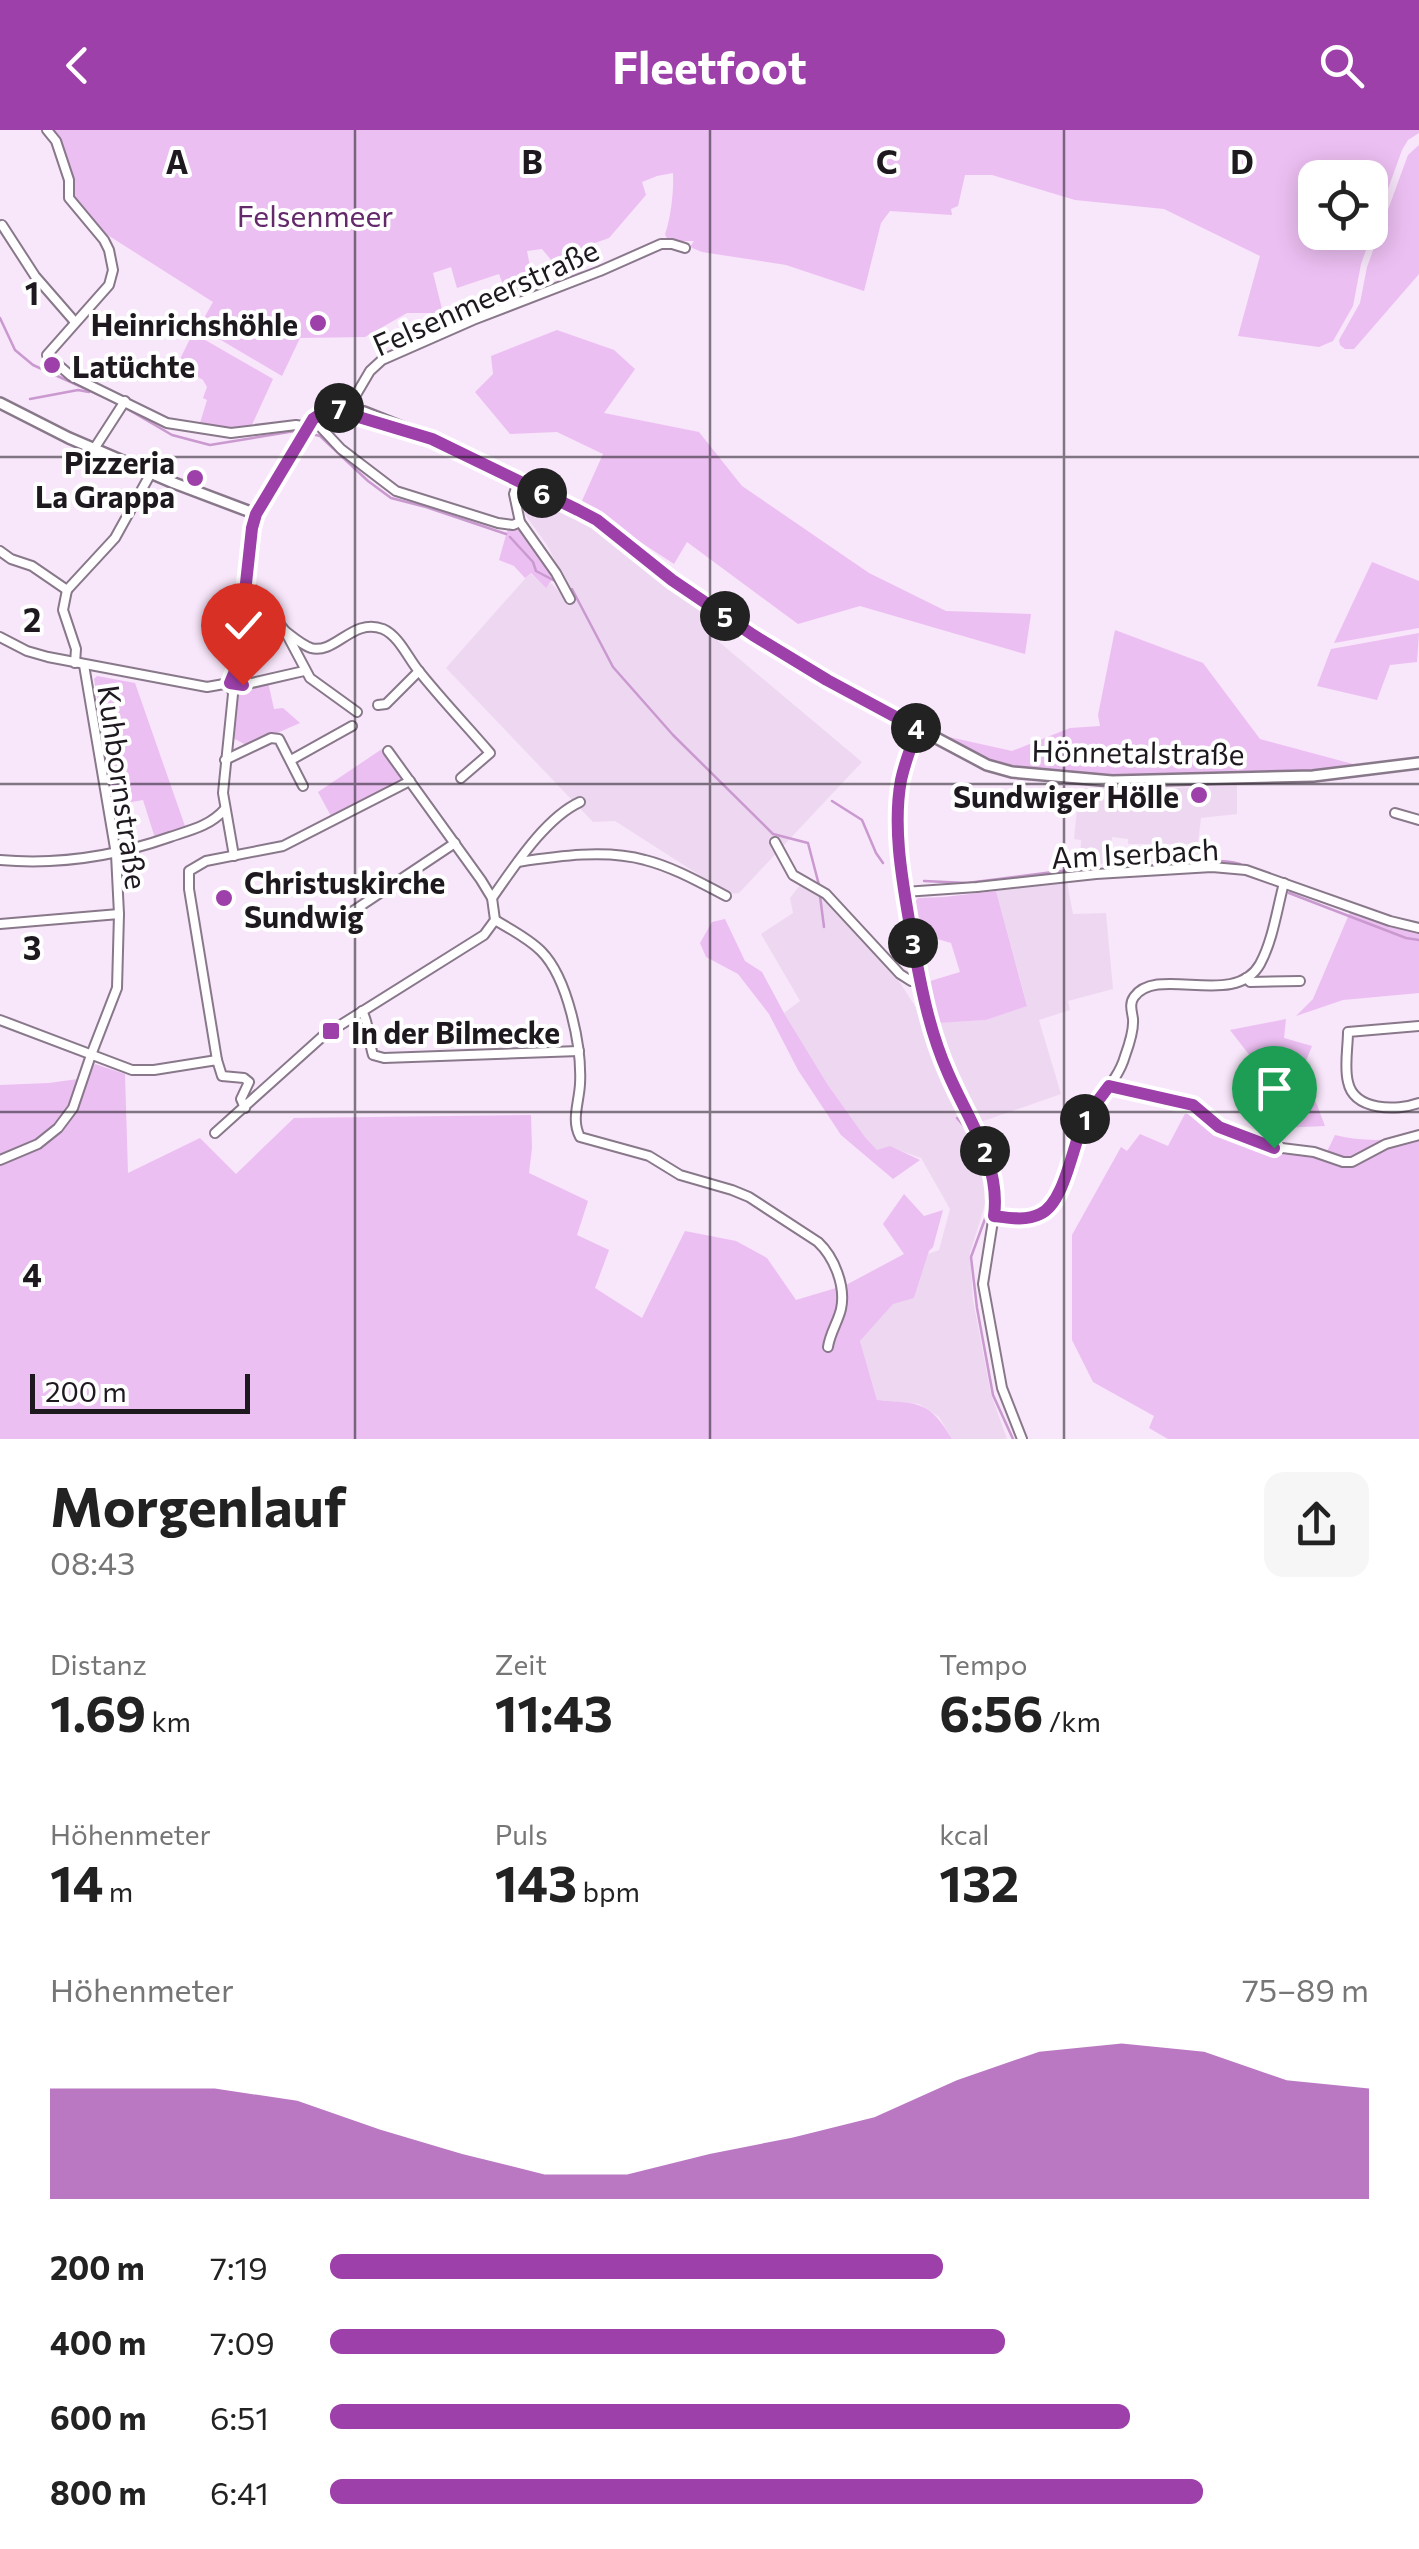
<!DOCTYPE html>
<html lang="de">
<head>
<meta charset="utf-8">
<style>
  :root { --surface:#fff; --page:#f6f6f6; --text:#222; --muted:#767676; --accent:#9d40aa }
  body { margin:0; font-family:Commissioner,sans-serif; background:var(--page); color:var(--text); height:100vh; display:flex; flex-direction:column; font-size:38px; white-space:nowrap }
  * { box-sizing:border-box; margin:0 }
  p { font-size:32px; color:var(--muted) }
  .icon { flex:none; width:55px; height:55px; fill:none; stroke:currentColor; stroke-width:2; stroke-linecap:round; stroke-linejoin:round }
  .map { position:relative; height:1309px; overflow:hidden }
  .side { display:flex; flex-direction:column; background:var(--surface); flex:1 }
  .side>* { flex:none }
  .controls { position:absolute; left:1298px; top:30px; display:grid; gap:20px }
  .controls a { display:grid; place-items:center; width:90px; height:90px; border-radius:20px; background:var(--surface); box-shadow:0 5px 25px #0003; font-size:50px }
  .scale { position:absolute; left:30px; bottom:25px; width:220px; box-sizing:border-box; padding-left:10px; border:5px solid #1e181f; border-top:0; font-size:28px; line-height:35px; white-space:nowrap; color:#1e181f; -webkit-text-stroke:8px #fff; paint-order:stroke }
  .pin { position:absolute; display:grid; place-items:center; width:85px; height:85px; color:#fff; margin:-102px -42px; border-radius:50% 50% 50% 0; rotate:-45deg; box-shadow:0 0 10px #0007 }
  .pin .icon { rotate:45deg }
  .km { position:absolute; width:50px; height:50px; margin:-25px; border-radius:50%; background:#222; color:#fff; font-size:28px; line-height:50px; text-align:center }
  .round { display:grid; place-items:center; flex:none; width:105px; height:105px; border-radius:20px; background:var(--page) }
  .summary { display:flex; align-items:center; justify-content:space-between; height:170px; padding:0 50px }
  h1 { font-size:55px; font-weight:700; line-height:75px }
  .stats { display:grid; grid-template-columns:repeat(3,1fr); gap:15px; height:170px; padding:10px 50px }
  .stats div { display:grid; align-content:center }
  .stats b { font-size:50px; font-weight:700 }
  .stats small { font-size:28px; font-weight:400 }
  .stats p { font-size:28px }
  .chart { height:280px; padding:20px 50px }
  .chart p { display:flex; justify-content:space-between }
  .chart svg { width:100%; height:180px; margin-top:10px; fill:var(--accent); opacity:.7 }
  ul { padding:0 50px; list-style:none; font-size:32px }
  li { display:grid; grid-template-columns:160px 120px 1fr; align-items:center; height:75px }
  li i { height:25px; border-radius:12px; background:var(--accent) }
  header { display:flex; justify-content:space-between; align-items:center; height:130px; padding:0 50px; background:var(--accent); color:#fff; font-size:45px; font-weight:700 }
  .map>svg:first-child { display:block }
</style>
</head>
<body>
<header><svg class="icon" aria-label="back" viewBox="0 0 24 24"><path d="M15 5l-7 7 7 7"/></svg>Fleetfoot<svg class="icon" aria-label="search" viewBox="0 0 24 24"><circle cx="10" cy="10" r="6"/><path d="M15 15l6 6"/></svg></header>
<div class="map">
<svg width="1419" height="1309" viewBox="0 0 1419 1309">
  <rect width="100%" height="100%" fill="#f8e6fa"/>
  <g fill="#eed8f1">
    <polygon points="525,362 591,391 727,492 718,511 862,632 739,763 729,764 615,691 593,692 446,538 530,443 545,457 551,453 567,470 573,467 547,415 516,372"/>
    <polygon points="1237,655 1237,684 1201,688 1198,714 1128,714 1128,709 1112,707 1111,733 1080,736 1081,710 1074,709 1079,658 1158,659"/>
    <polygon points="1067,752 1073,784 1106,783 1113,859 1068,871 1070,880 1039,890 1061,964 969,996 984,1044 988,1065 970,1123 973,1170 991,1264 1007,1309 952,1309 939,1287 919,1274 877,1270 860,1211 893,1173 914,1168 928,1124 939,1120 950,1079 921,1028 890,1017 877,1020 865,1007 828,955 784,883 800,871 761,804 793,783 790,768 800,755 827,769 895,845 926,893 986,890 1027,875 996,761"/>
  </g>
  <g fill="#ecbff2" fill-rule="evenodd">
    <path d="M 49,0 L 1419,0 L 1419,3 L 1408,10 L 1402,20 L 1361,134 L 1353,176 L 1333,211 L 1319,217 L 1238,206 L 1260,126 L 1164,79 L 1075,70 L 992,45 L 965,45 L 958,76 L 951,79 L 952,85 L 890,81 L 881,93 L 864,161 L 786,135 L 702,122 L 690,117 L 694,111 L 668,111 L 665,104 C 671,88 674,59 673,43 L 657,46 L 642,52 L 646,65 L 609,108 L 586,116 L 582,144 L 570,149 L 567,136 L 552,131 L 542,119 L 527,121 L 535,162 L 509,171 L 499,144 L 457,158 L 451,137 L 433,143 L 443,183 L 407,183 L 365,207 L 300,208 L 282,246 L 199,197 L 213,172 L 106,104 L 93,94 L 71,68 L 71,55 ZM 1315,48 L 1370,48 L 1370,102 L 1315,102 Z"/>
    <polygon points="1419,15 1419,144 1354,219 1345,219 1340,215 1339,210 1360,173 1367,137 1408,25"/>
    <polygon points="557,200 614,220 635,239 604,283 699,302 742,356 869,443 946,481 1031,484 1025,524 860,476 798,494 687,412 674,434 581,373 603,324 557,302 510,304 475,262 493,244 491,226"/>
    <polygon points="193,203 273,249 251,297 232,299 200,293 207,270 203,268 207,257 203,250 177,235"/>
    <polygon points="508,398 520,399 554,447 546,458 531,443 525,448 514,436 499,430"/>
    <polygon points="1372,432 1419,451 1419,498 1334,513"/>
    <polygon points="1115,500 1203,533 1260,609 1364,637 1238,644 1109,646 1016,637 982,627 940,605 1012,621 1070,598 1100,596 1098,585"/>
    <polygon points="1419,503 1417,532 1390,535 1377,570 1317,556 1331,519"/>
    <polygon points="97,546 135,553 186,699 155,708 143,670 115,675 94,549"/>
    <polygon points="268,552 274,579 283,578 300,593 248,616 231,607 236,564 241,557"/>
    <polygon points="382,619 405,650 331,686 318,662"/>
    <polygon points="996,761 1027,876 986,890 937,893 927,852 960,842 951,813 917,803 913,775 918,768 944,767"/>
    <polygon points="1350,782 1419,803 1419,863 1343,870 1296,886 1313,869"/>
    <polygon points="725,789 745,831 762,842 784,883 828,955 865,1007 877,1020 890,1016 920,1030 893,1049 841,1005 798,940 769,884 738,844 706,827 700,813 712,792"/>
    <polygon points="1286,889 1284,908 1312,916 1303,938 1325,996 1278,998 1264,944 1230,900"/>
    <path d="M 95,934 L 125,944 L 128,1043 L 200,1008 L 236,1044 L 294,988 L 531,985 L 532,1018 L 529,1043 L 588,1071 L 577,1105 L 609,1120 L 595,1158 L 642,1188 L 685,1101 L 736,1111 L 767,1128 L 796,1170 L 846,1155 L 904,1124 L 883,1094 L 904,1064 L 924,1086 L 943,1080 L 933,1117 L 929,1121 L 914,1168 L 893,1174 L 860,1211 L 877,1270 C 919,1274 929,1270 952,1309 L 0,1309 L 0,955 L 49,953 L 85,948 Z"/>
    <path d="M 1187,980 L 1215,999 L 1249,1012 L 1323,1030 L 1335,1005 C 1363,1012 1391,1011 1419,1005 L 1419,1309 L 1168,1309 L 1149,1298 L 1154,1286 L 1093,1252 L 1072,1210 L 1072,1105 L 1121,1017 L 1127,1021 L 1140,1004 L 1168,1016 Z"/>
  </g>
  <g fill="none" stroke-linecap="round" stroke-linejoin="round">
    <g stroke="#c999cf" stroke-width="2.5">
      <polyline points="0,188 15,220 33,235 117,273 172,305 210,315 295,301"/>
      <polyline points="30,269 78,260 89,262"/>
      <polyline points="312,304 320,306 368,351 391,368 426,377 506,404"/>
      <polyline points="510,407 533,432 536,441 557,452"/>
      <polyline points="572,459 613,537 673,605 773,704 808,713 819,755"/>
      <polyline points="832,671 862,690 876,723 883,733"/>
      <path d="M 1127,736 C 1163,738 1207,725 1240,734"/>
      <polyline points="924,751 967,753 1084,738"/>
      <polyline points="1289,763 1406,808 1419,810"/>
      <polyline points="820,766 824,797"/>
      <polyline points="957,988 975,1009 988,1057 989,1078 971,1127 977,1178 993,1265 1013,1309"/>
    </g>
    <g stroke="#88788a" stroke-width="12">
      <g id="minor">
        <polyline points="47,0 56,11 69,50 69,68 104,110 109,120 113,140 109,155 47,225 71,246 167,293 231,303 296,295 307,297"/>
        <polyline points="2,95 35,146 75,192"/>
        <polyline points="347,280 370,241 382,230 473,190 600,141 661,114 672,114 685,118"/>
        <polyline points="313,289 341,319 396,361 498,393 513,395 520,392"/>
        <polyline points="94,319 125,271"/>
        <polyline points="518,352 514,364 520,392 556,443 570,469"/>
        <polyline points="0,421 11,429 32,436 67,460"/>
        <polyline points="246,451 285,501 310,548 357,582"/>
        <polyline points="67,460 115,408 151,343"/>
        <polyline points="67,460 63,480 76,519 75,533"/>
        <path d="M 285,501 C 293,507 302,515 311,518 C 335,525 353,487 383,499 C 399,506 408,528 418,540 C 441,569 466,595 490,623 L 461,648"/>
        <polyline points="0,507 27,521 48,527 207,557 230,553 243,555 304,541"/>
        <polyline points="378,575 386,574 419,541"/>
        <polyline points="918,599 907,624 899,663 899,703 904,762 928,886 948,943 981,1008 992,1043 995,1078 983,1154 1002,1258 1022,1309"/>
        <polyline points="225,630 271,608 279,609 303,656"/>
        <polyline points="291,630 352,596"/>
        <polyline points="1395,683 1419,690"/>
        <polyline points="775,712 793,745 826,764 900,844 911,851 920,850"/>
        <polyline points="234,726 223,663 233,564 230,553 237,536 252,398 256,384"/>
        <path d="M 0,730 C 58,735 116,726 170,707 C 191,700 210,696 225,679"/>
        <path d="M 518,732 C 558,726 606,719 645,730 C 673,737 701,753 726,766"/>
        <polyline points="904,762 977,757 1096,744 1212,737 1246,740 1390,791 1419,798"/>
        <path d="M 492,768 C 514,737 545,688 580,672"/>
        <polyline points="344,787 455,713"/>
        <path d="M 495,790 C 510,799 528,808 541,821 C 568,848 582,917 580,954 C 579,973 571,990 580,1007 L 649,1026 L 680,1045 L 732,1060 L 749,1067 L 818,1112 C 834,1127 846,1156 841,1179 C 838,1192 830,1203 828,1217"/>
        <polyline points="0,794 119,784"/>
        <polyline points="1246,848 1250,852 1300,851"/>
        <path d="M 362,881 C 370,895 368,910 373,925 L 384,928 L 579,921"/>
        <polyline points="0,890 132,940 154,940 217,930 222,946 244,948 249,952 241,969 245,978"/>
        <path d="M 1419,896 L 1348,902 C 1348,917 1344,937 1348,952 C 1354,981 1397,981 1419,973"/>
        <polyline points="217,930 189,759 189,741 206,731 283,716 410,651"/>
        <polyline points="1109,956 1193,975 1219,997 1252,1008 1266,1016 1314,1022 1343,1032 1352,1032 1386,1014 1419,1005"/>
        <polyline points="215,1003 323,906 484,805 495,790 492,768 481,750 388,621"/>
        <polyline points="0,1030 38,1014 58,998 73,978 91,925 117,858 119,784 116,724 84,535"/>
        <path d="M 994,1086 C 1010,1088 1032,1092 1046,1081 C 1068,1063 1071,1016 1085,990 C 1097,968 1118,951 1125,926 C 1129,915 1134,901 1133,889 C 1132,881 1129,874 1134,867 C 1157,834 1235,879 1260,834 C 1273,810 1277,779 1284,753"/>
      </g>
    </g>
    <g stroke="#88788a" stroke-width="14">
      <g id="major">
        <polyline points="0,273 69,308 174,353 256,384 315,287 323,281 333,278 364,282 432,309 578,380 597,390 671,450 776,520 827,550 987,635 1012,642 1112,651 1313,646 1419,633"/>
        <polyline points="347,280 362,288 386,295"/>
      </g>
    </g>
    <use href="#minor" stroke="#fff" stroke-width="8"/>
    <use href="#major" stroke="#fff" stroke-width="9"/>
  </g>
  <g fill="none" stroke-linecap="round" stroke-linejoin="round">
    <g stroke="#fff" stroke-width="20">
      <path id="route" d="M 243,555 L 230,553 L 237,536 L 252,398 L 256,384 L 313,289 L 328,279 L 340,278 L 362,288 L 432,309 L 578,380 L 597,390 L 672,450 L 753,505 L 827,550 L 918,599 C 911,616 905,632 901,650 C 892,699 903,754 911,802 C 920,851 928,898 948,943 C 968,990 1001,1033 994,1086 C 1009,1088 1027,1091 1040,1084 C 1064,1074 1072,1018 1083,994 C 1090,980 1100,968 1109,956 L 1193,975 L 1219,997 L 1274,1018"/>
    </g>
    <use href="#route" stroke="#9d40aa" stroke-width="12"/>
  </g>
  <path fill="none" stroke="#1e181f" stroke-width="2.5" stroke-opacity="0.55" d="M 355,0 L 355,1309M 710,0 L 710,1309M 1064,0 L 1064,1309M 0,327 L 1419,327M 0,654 L 1419,654M 0,982 L 1419,982"/>
  <g fill="#9d40aa" stroke="#fff" stroke-width="4">
    <circle cx="318" cy="193" r="10"/>
    <circle cx="52" cy="235" r="10"/>
    <circle cx="195" cy="348" r="10"/>
    <circle cx="1199" cy="665" r="10"/>
    <circle cx="224" cy="768" r="10"/>
    <rect x="321" y="891" width="20" height="20" rx="5"/>
  </g>
  <g text-anchor="middle" dominant-baseline="central" stroke-width="8" stroke-linejoin="round" paint-order="stroke">
    <g font-size="30" fill="#63296b" stroke="#fff">
      <text x="315" y="84">Felsenmeer</text>
    </g>
    <g font-size="30" fill="#1e181f" stroke="#fff">
      <text transform="translate(485 166) rotate(-24)">Felsenmeerstraße</text>
      <text transform="translate(1138 621) rotate(1)">Hönnetalstraße</text>
      <text transform="translate(124 657) rotate(82)">Kuhbornstraße</text>
      <text transform="translate(1135 722) rotate(-3)">Am Iserbach</text>
    </g>
    <g font-size="30" font-weight="bold" fill="#1e181f" stroke="#fff" text-anchor="end">
      <text x="298" y="193">Heinrichshöhle</text>
      <text x="72" y="235" text-anchor="start">Latüchte</text>
      <text x="175" y="331">Pizzeria<tspan x="175" dy="34">La Grappa</tspan></text>
      <text x="1179" y="665">Sundwiger Hölle</text>
      <text x="244" y="751" text-anchor="start">Christuskirche<tspan x="244" dy="34">Sundwig</tspan></text>
      <text x="351" y="901" text-anchor="start">In der Bilmecke</text>
    </g>
  </g>
  <g font-size="32" text-anchor="middle" font-weight="bold" fill="#1e181f" stroke="#fff" stroke-width="8" stroke-linejoin="round" paint-order="stroke">
    <text x="177" y="44">A</text>
    <text x="532" y="44">B</text>
    <text x="887" y="44">C</text>
    <text x="1242" y="44">D</text>
    <text x="32" y="175">1</text>
    <text x="32" y="502">2</text>
    <text x="32" y="830">3</text>
    <text x="32" y="1157">4</text>
  </g>
</svg>
<div class="controls">
<a><svg class="icon" aria-label="locate" viewBox="0 0 24 24"><circle cx="12" cy="12" r="6"/><path d="M12 2v4M12 18v4M2 12h4M18 12h4"/></svg></a>
</div>
<div class="scale">200 m</div>
<div class="pin" style="left:1274px;top:1018px;background:#1e9e55"><svg class="icon" aria-label="arrive" viewBox="0 0 24 24"><path d="M6 21V4h12l-3 4 3 4H6"/></svg></div>
<div class="pin" style="left:243px;top:555px;background:#d93025"><svg class="icon" aria-label="check" viewBox="0 0 24 24"><path d="M5 12l5 5 9-10"/></svg></div>
<b class="km" style="left:1085px;top:989px">1</b>
<b class="km" style="left:985px;top:1021px">2</b>
<b class="km" style="left:913px;top:813px">3</b>
<b class="km" style="left:916px;top:598px">4</b>
<b class="km" style="left:725px;top:486px">5</b>
<b class="km" style="left:542px;top:363px">6</b>
<b class="km" style="left:339px;top:278px">7</b>
</div>
<section class="side">
<div class="summary"><div><h1>Morgenlauf</h1><p>08:43</p></div><a class="round"><svg class="icon" aria-label="share" viewBox="0 0 24 24"><path d="M12 15V3M7 8l5-5 5 5M5 13v7h14v-7"/></svg></a></div>
<div class="stats">
<div><p>Distanz</p><b>1.69<small> km</small></b></div>
<div><p>Zeit</p><b>11:43</b></div>
<div><p>Tempo</p><b>6:56<small> /km</small></b></div>
</div>
<div class="stats">
<div><p>Höhenmeter</p><b>14<small> m</small></b></div>
<div><p>Puls</p><b>143<small> bpm</small></b></div>
<div><p>kcal</p><b>132</b></div>
</div>
<div class="chart"><p><span>Höhenmeter</span>75–89 m</p>
<svg viewBox="0 0 160 44" preserveAspectRatio="none"><path d="M0 44V17L10 17L20 17L30 20L40 27L50 33L60 38L70 38L80 33L90 29L100 24L110 15L120 8L130 6L140 8L150 15L160 17V44z"/></svg>
</div>
<ul>
<li><b>200 m</b>7:19<i style="width:59%"></i></li>
<li><b>400 m</b>7:09<i style="width:65%"></i></li>
<li><b>600 m</b>6:51<i style="width:77%"></i></li>
<li><b>800 m</b>6:41<i style="width:84%"></i></li>
</ul>
</section>
</body>
</html>
